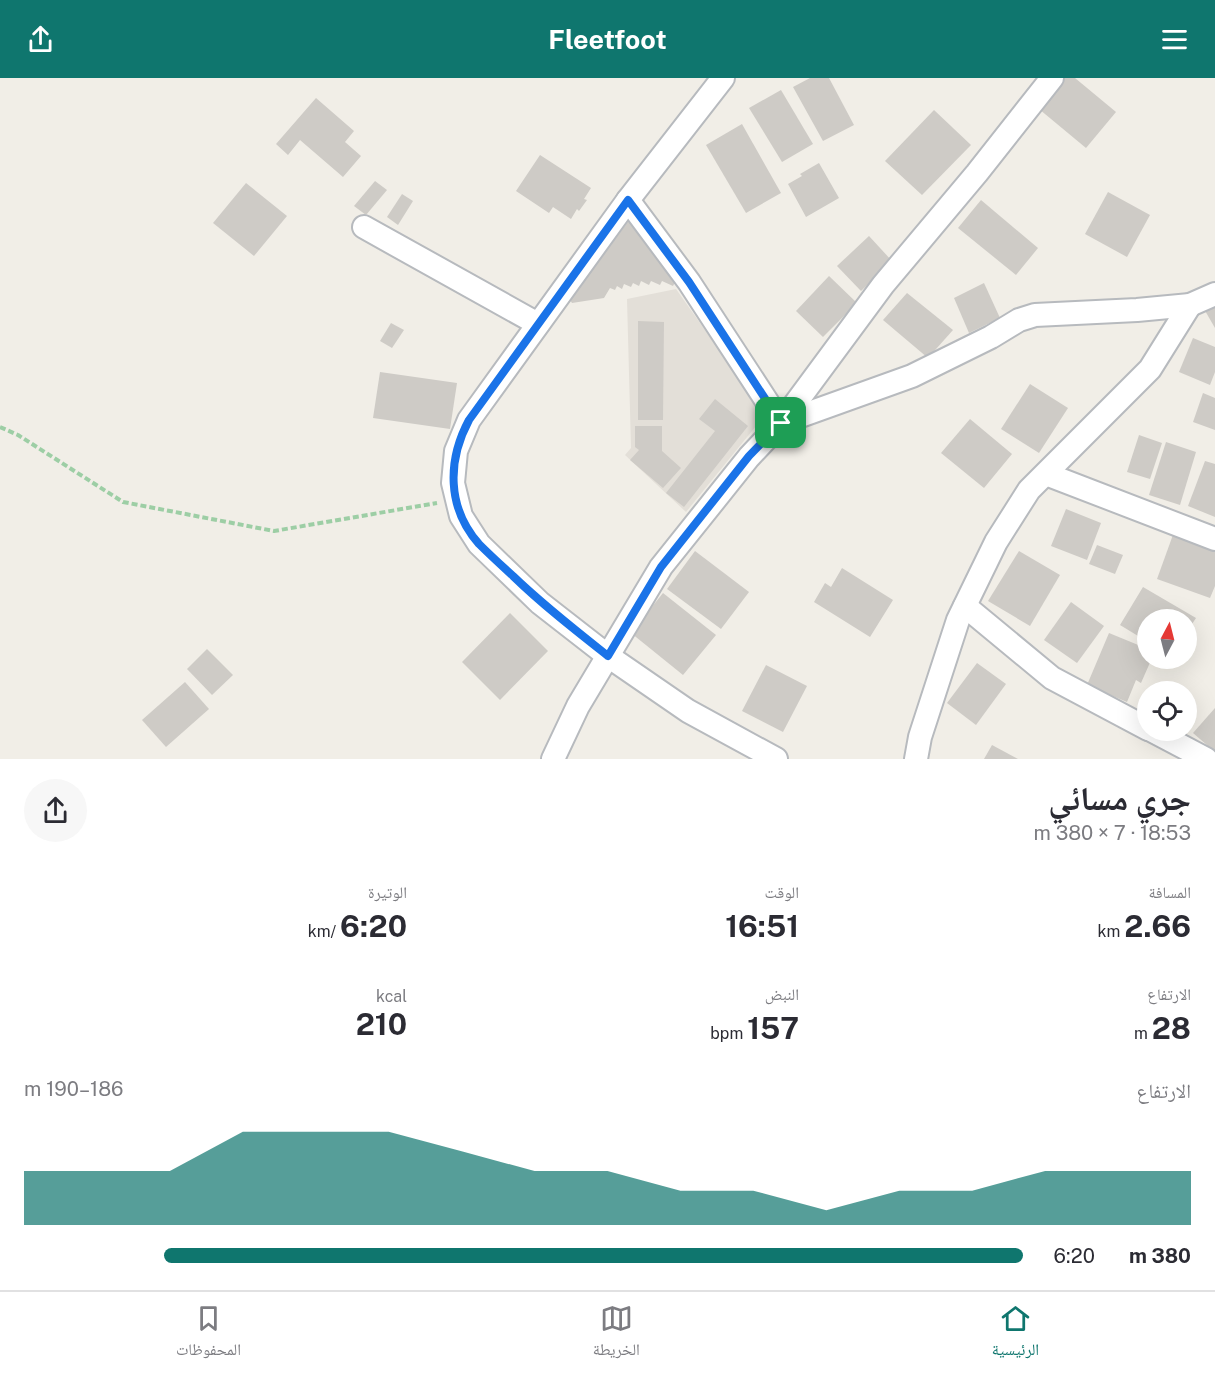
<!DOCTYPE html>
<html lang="ar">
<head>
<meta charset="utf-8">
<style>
  :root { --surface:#fff; --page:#f7f7f7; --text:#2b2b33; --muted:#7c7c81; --line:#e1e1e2; --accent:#0f766e }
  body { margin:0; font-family:"Public Sans","Noto Naskh Arabic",sans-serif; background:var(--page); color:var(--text); direction:rtl; height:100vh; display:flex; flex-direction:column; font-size:22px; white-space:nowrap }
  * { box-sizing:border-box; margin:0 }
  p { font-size:20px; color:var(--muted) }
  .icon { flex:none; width:33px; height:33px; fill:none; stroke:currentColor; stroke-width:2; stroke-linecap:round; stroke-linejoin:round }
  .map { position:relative; height:681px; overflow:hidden; direction:ltr }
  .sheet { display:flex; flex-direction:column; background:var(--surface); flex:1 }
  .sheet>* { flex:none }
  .needle { width:39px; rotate:7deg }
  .buttons { position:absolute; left:1137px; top:531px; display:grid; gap:12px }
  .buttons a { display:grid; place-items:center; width:60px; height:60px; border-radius:50%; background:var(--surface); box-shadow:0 6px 24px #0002; font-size:30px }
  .pin { position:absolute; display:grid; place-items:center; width:51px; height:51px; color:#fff; margin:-26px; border-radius:12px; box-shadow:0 3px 9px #0006 }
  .round { display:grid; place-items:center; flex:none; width:63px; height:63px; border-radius:32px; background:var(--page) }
  .overview { display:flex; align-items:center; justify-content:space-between; height:102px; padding:0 24px }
  h1 { font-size:33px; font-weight:700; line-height:45px }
  .figures { display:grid; grid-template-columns:repeat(3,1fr); gap:9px; height:102px; padding:6px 24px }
  .figures div { display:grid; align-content:center }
  .figures b { font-size:30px; font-weight:700 }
  .figures small { font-size:16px; font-weight:400 }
  .figures p { font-size:16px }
  .chart { height:168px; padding:12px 24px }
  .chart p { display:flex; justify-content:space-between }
  .chart svg { width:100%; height:108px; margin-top:6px; fill:var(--accent); opacity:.7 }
  ul { padding:0 24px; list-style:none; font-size:20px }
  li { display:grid; grid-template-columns:96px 72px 1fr; align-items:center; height:45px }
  li i { height:15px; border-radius:8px; background:var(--accent) }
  header { display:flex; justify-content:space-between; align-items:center; height:78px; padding:0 24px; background:var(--accent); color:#fff; font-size:27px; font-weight:700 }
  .dock { display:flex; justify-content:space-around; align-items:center; height:84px; border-top:2px solid var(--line); background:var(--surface); font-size:16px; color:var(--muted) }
  .dock a { display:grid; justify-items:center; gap:3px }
  .dock .selected { color:var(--accent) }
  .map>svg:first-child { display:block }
</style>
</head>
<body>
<header><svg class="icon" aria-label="menu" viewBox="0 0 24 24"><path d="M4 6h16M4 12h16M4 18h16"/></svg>Fleetfoot<svg class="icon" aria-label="share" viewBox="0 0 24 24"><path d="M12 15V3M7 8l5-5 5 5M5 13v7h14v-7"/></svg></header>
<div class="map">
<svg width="1215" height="681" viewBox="0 0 1215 681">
  <rect width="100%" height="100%" fill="#f1eee7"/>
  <polygon fill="#e3dfd8" points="676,211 765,337 686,434 625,377 631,370 627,221"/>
  <g fill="#cecbc6">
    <polygon points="810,0 829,0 854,47 823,63 793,9"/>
    <polygon points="1065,0 1075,0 1116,34 1086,70 1039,31"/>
    <polygon points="781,12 813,66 782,84 749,30"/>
    <polygon points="316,20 354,53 345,64 361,78 343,99 300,62 288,77 276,66"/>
    <polygon points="934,32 971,67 922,117 885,83"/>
    <polygon points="742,46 781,115 746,135 706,67"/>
    <polygon points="540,77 591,110 584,121 587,122 579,133 577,131 571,141 553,129 549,135 516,113"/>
    <polygon points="819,85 839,120 806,139 788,106 802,98 800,96"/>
    <polygon points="375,103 387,112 366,137 354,128"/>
    <polygon points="246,105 287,138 254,178 213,145"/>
    <polygon points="1108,114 1150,137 1127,179 1085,156"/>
    <polygon points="402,116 413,123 398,147 387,139"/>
    <polygon points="981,122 1038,170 1016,197 958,150"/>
    <polygon points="630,141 679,196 673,208 662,203 660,207 651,203 649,207 641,203 639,208 633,205 631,209 624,206 622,211 617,208 615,212 610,210 604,220 572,225 570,222"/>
    <polygon points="869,158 892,183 861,213 837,188"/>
    <polygon points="829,198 857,225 823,259 796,233"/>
    <polygon points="984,205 1000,240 969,255 954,220"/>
    <polygon points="907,215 953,252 928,280 883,242"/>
    <polygon points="1215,225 1215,250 1204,231"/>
    <polygon points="638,243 664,244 663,342 638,342"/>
    <polygon points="391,245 404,252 392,270 380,263"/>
    <polygon points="1193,260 1215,269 1215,294 1210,307 1179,294"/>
    <polygon points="380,294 457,305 450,351 373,340"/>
    <polygon points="1030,306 1068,330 1039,375 1001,351"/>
    <polygon points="1203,315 1215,320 1215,352 1193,344"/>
    <polygon points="715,321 748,348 684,429 666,415 715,353 699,341"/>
    <polygon points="970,341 1012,376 984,410 941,375"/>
    <polygon points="635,348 662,348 662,373 681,390 663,410 630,382 639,372 635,369"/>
    <polygon points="1139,357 1162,365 1150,401 1127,394"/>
    <polygon points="1166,364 1196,374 1180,427 1149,417"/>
    <polygon points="1205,383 1215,386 1215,439 1188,428"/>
    <polygon points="1066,431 1101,445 1087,482 1051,468"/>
    <polygon points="1174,454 1215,469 1215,508 1210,520 1157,501"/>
    <polygon points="1097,467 1123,477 1115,496 1089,486"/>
    <polygon points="695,473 749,514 721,551 667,511"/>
    <polygon points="1019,473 1060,497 1030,548 988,523"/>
    <polygon points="842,490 893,522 870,559 814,524 825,505 831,509"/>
    <polygon points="1143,509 1196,540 1186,555 1186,542 1148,542 1148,564 1120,547"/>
    <polygon points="663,515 716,557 683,597 631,555"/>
    <polygon points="1071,524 1104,548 1077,585 1044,562"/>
    <polygon points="510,535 548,573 500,622 462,584"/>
    <polygon points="1109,555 1148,571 1148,580 1152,580 1141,605 1136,602 1127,624 1087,607"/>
    <polygon points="207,571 233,597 212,617 187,591"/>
    <polygon points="977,585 1006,606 976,647 947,625"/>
    <polygon points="766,587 807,608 783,654 742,633"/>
    <polygon points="185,604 209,631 166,669 142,642"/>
    <polygon points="1215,630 1215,674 1193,655"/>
    <polygon points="992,667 1018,681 984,681"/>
  </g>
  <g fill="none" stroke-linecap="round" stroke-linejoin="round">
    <g stroke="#b7babe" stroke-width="26">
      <g id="minor">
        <polyline points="723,0 628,122 469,342 456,373 453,405 461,438 479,466 540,525 608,578 688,633 776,681"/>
        <polyline points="628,122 689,204 781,345 883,207 977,95 1052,0"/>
        <polyline points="364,149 538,246"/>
        <polyline points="1046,396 1215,461"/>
        <polyline points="965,528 1052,600 1148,651"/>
        <polyline points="1151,652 1206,681"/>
        <polyline points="553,681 578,628 661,489 749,379 781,345 912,298 991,259 1019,242 1035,237 1137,232 1190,227 1215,216"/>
        <polyline points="916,681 920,659 958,542 996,464 1029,412 1150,291 1190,227"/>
      </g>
    </g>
    <polyline stroke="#9dcea5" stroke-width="4" stroke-dasharray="6 3" stroke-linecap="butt" points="0,349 18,357 123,424 274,453 437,425"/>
    <use href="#minor" stroke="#fff" stroke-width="22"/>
  </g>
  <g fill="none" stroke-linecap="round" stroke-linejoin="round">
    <g stroke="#fff" stroke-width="12">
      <path id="route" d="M 628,122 L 689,204 L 781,345 L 749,378 L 661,489 L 608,578 C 575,552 543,527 513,498 C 502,488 490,477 479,466 C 447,430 447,383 469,342 Z"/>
    </g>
    <use href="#route" stroke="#1a73e8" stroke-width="8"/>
  </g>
</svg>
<div class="buttons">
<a><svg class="needle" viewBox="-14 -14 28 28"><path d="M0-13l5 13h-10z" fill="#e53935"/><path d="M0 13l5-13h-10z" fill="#7c7c81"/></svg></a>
<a><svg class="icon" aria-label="locate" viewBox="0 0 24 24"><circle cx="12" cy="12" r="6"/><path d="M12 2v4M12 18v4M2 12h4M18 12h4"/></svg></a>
</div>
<div class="pin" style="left:781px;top:345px;background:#1e9e55"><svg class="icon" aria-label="arrive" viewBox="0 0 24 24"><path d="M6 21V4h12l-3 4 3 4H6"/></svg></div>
</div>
<section class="sheet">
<div class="overview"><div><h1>جري مسائي</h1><p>18:53 · 7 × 380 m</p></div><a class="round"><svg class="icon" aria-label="share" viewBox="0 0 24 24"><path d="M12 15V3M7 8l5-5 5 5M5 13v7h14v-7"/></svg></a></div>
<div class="figures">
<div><p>المسافة</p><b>2.66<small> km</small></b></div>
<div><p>الوقت</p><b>16:51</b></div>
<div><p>الوتيرة</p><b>6:20<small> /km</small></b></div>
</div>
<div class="figures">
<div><p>الارتفاع</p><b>28<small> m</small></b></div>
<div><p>النبض</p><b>157<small> bpm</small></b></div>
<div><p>kcal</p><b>210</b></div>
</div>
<div class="chart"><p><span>الارتفاع</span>186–190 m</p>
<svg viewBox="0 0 160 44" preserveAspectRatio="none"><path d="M0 44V22L10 22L20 22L30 6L40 6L50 6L60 14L70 22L80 22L90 30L100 30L110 38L120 30L130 30L140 22L150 22L160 22V44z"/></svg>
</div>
<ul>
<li><b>380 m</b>6:20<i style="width:86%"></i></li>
</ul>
</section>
<nav class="dock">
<a class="selected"><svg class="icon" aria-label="home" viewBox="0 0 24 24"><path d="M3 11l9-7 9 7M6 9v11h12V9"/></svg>الرئيسية</a>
<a><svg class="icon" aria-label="map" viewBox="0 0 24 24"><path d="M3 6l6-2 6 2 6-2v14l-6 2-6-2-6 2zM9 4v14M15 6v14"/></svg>الخريطة</a>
<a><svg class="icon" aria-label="saved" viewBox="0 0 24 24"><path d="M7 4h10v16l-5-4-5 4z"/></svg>المحفوظات</a>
</nav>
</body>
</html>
